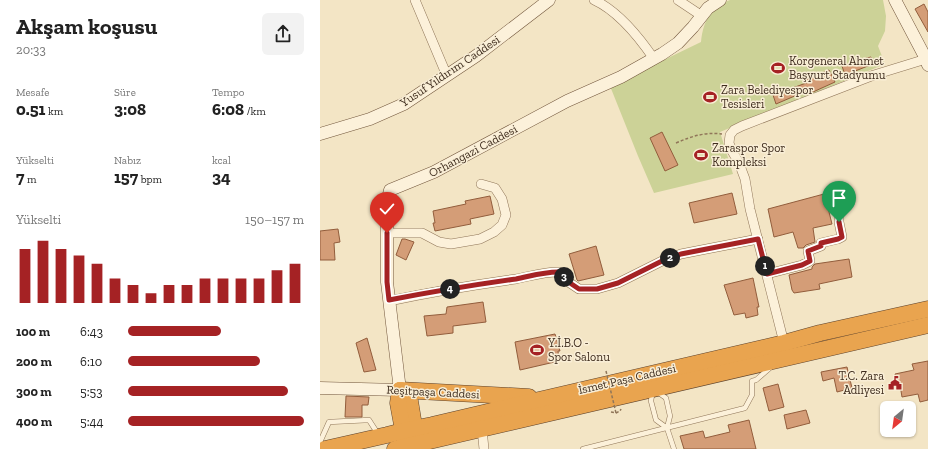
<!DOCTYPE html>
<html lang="tr">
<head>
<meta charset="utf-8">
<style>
  :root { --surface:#fff; --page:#f2f2f2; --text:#222; --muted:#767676; --accent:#a52224 }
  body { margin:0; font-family:"Zilla Slab",serif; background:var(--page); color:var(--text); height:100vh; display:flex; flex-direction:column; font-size:15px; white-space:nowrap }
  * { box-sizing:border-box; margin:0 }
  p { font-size:13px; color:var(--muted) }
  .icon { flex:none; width:22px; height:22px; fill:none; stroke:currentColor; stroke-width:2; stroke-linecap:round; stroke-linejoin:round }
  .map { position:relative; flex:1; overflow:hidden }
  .panel { display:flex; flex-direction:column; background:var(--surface); width:320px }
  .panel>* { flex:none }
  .needle { width:26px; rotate:209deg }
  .buttons { position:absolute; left:560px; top:401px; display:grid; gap:8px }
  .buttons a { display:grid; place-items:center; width:36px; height:36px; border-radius:6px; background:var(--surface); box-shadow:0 1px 3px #0004; font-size:20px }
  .pin { position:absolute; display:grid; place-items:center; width:34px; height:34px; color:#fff; margin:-41px -17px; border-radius:50% 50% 50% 0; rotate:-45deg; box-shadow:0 0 4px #0007 }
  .pin .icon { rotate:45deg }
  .km { position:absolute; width:20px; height:20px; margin:-10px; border-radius:50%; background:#222; color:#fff; font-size:11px; line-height:20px; text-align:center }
  .round { display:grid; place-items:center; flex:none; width:42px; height:42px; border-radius:6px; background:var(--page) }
  .summary { display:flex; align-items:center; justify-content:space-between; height:68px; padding:0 16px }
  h1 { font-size:22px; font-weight:700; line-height:30px }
  .stats { display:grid; grid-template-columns:repeat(3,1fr); gap:6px; height:68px; padding:4px 16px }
  .stats div { display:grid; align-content:center }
  .stats b { font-size:17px; font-weight:700 }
  .stats small { font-size:11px; font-weight:400 }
  .stats p { font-size:11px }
  .chart { height:112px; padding:8px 16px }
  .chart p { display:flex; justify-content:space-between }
  .chart svg { width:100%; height:72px; margin-top:4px; stroke:var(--accent); stroke-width:6 }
  ul { padding:0 16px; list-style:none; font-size:13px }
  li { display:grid; grid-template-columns:64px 48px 1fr; align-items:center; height:30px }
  li i { height:10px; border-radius:5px; background:var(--accent) }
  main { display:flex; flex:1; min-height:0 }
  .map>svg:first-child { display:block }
</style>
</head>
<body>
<main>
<section class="panel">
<div class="summary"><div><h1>Akşam koşusu</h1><p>20:33</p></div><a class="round"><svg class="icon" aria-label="share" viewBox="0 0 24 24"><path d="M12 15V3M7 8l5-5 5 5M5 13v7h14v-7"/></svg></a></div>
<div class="stats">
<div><p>Mesafe</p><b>0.51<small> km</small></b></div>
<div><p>Süre</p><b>3:08</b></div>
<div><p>Tempo</p><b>6:08<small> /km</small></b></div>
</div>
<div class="stats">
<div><p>Yükselti</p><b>7<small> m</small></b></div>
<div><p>Nabız</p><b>157<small> bpm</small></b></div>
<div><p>kcal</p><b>34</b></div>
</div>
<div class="chart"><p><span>Yükselti</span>150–157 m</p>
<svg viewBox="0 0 160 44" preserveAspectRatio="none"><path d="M5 44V11M15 44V6M25 44V11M35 44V15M45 44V20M55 44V29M65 44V33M75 44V38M85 44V33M95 44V33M105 44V29M115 44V29M125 44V29M135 44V29M145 44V24M155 44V20"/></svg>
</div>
<ul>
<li><b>100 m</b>6:43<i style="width:53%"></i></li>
<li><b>200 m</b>6:10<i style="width:75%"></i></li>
<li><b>300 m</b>5:53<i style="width:91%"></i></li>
<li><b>400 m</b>5:44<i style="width:100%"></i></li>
</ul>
</section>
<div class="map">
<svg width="608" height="449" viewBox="0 0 608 449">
  <rect width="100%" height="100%" fill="#f3e5c5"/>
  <path fill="#ccd297" d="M 410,0 L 563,0 L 566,16 L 565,31 L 558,46 L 565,64 L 400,132 L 413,174 L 334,193 L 318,156 L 290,86 L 381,42 C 382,31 385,18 394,10 C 398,5 405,2 410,0 Z"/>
  <g fill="#d49d77" stroke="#925d3c">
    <polygon points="604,4 608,12 608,32 595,9"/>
    <polygon points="551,57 553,64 525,75 522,66 539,60"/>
    <polygon points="509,70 515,82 493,92 491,89 456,104 453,95 489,82 487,79"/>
    <polygon points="342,132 358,165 345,171 330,138"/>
    <polygon points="412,193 417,214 374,223 369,203"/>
    <polygon points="504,194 504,200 507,204 512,224 493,228 495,242 486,245 483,248 478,248 473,232 454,237 448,209"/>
    <polygon points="170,196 174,214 150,219 151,224 115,231 113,223 115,223 113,211 146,204 145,201"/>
    <polygon points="18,229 20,242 14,243 15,260 0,260 0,231"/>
    <polygon points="82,239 85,239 94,242 86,260 76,255"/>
    <polygon points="276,246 284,275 258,281 257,280 249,254"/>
    <polygon points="529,259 532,277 499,284 500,289 474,293 472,290 469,275 492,269 492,267 495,264"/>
    <polygon points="433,278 439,307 437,307 438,315 426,318 425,313 414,315 404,285"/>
    <polygon points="163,302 166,322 133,326 133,333 107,336 104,316 126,314 127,307"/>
    <polygon points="235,334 240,351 238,351 239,361 200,370 195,342"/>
    <polygon points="47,338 56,370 44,372 36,343"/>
    <polygon points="608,361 608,400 600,402 598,394 582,397 580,385 578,385 575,374 594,370 592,364"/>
    <polygon points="527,367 532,388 517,392 514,378 503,381 501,372"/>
    <polygon points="458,384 464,407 449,411 443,388"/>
    <polygon points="26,396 49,397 48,405 42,405 42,417 25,417"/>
    <polygon points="486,410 490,423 467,429 464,415"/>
    <polygon points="429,420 436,449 364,449 360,436 383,431 385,438 410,432 408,425"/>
  </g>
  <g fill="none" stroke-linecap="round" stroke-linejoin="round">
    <g stroke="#907659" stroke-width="5.5">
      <g id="lane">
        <polygon points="333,389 346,398 350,416 347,428 336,420 331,401"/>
        <polyline points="347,428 354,449"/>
        <polyline points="0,442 9,422 49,420 58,434"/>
        <polyline points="263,449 425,408 432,395 432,381 436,380 451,367"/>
      </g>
    </g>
    <g stroke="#907659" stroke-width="10">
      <g id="street">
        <polyline points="95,0 127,76"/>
        <path d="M 274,0 C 298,11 319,37 334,59"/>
        <polyline points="358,0 382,16"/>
        <polyline points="67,233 102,233 119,242 131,244 160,239 174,232 182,225 186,215 182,199 175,188 161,184"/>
        <polyline points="447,274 482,265 490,261 488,251 501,246 501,243 518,239 522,237 519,222 519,209 517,197 510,199"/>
        <path d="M 69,301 C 111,292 153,285 196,279 C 211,276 226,271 241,272 L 247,281 L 259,289 L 277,289 L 298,283 L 342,261 L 361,254 L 438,239"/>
        <polyline points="464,343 430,209 425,179 419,163 412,151 409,143 410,135 414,130 422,126 554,75 606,59"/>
        <polyline points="162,429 164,449"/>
      </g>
    </g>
    <g stroke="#72563c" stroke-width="13">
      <g id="secondary">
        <polyline points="575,0 605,57 608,65"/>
        <polyline points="0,134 50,119 84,104 156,56 229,0"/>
        <polyline points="0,388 80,390 67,282 67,203 70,190 114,172 247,101 301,77 342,54 358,43 373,27 388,8 400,0"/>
      </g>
    </g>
    <g stroke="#5e432d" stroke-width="17">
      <g id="highway">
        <polyline points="80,390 209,397"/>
        <polyline points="80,390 90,401 96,438"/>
        <polyline points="80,390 78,403 85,441"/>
        <polyline points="5,449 67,435 83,431 112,425 464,343 500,333 608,309"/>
        <polyline points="75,449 608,325"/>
      </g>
    </g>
    <g stroke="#907659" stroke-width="1.5" stroke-dasharray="3 2" stroke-linecap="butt">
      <path d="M 356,143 C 372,136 385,132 402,134"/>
      <polyline points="291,412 296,413 300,411 301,409"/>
    </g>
    <use href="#lane" stroke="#fcf1da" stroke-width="4.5"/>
    <use href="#street" stroke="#fcf1da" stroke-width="9"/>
    <use href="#secondary" stroke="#fcf1da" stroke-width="12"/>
    <use href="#highway" stroke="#e9a44f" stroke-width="16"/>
    <polyline stroke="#907659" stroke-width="1.5" stroke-dasharray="3 2" stroke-linecap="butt" points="286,371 296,413"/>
  </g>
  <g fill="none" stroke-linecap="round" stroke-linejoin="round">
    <g stroke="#fff" stroke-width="8">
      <path id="route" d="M 67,233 L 67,282 L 69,300 C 111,292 153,285 196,279 C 211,276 226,271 241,272 L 247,281 L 259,289 L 277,289 L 298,283 L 342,261 L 361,254 L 438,239 L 447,274 L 482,265 L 490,261 L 488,251 L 501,246 L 501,243 L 518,239 L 522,237 L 519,222"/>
    </g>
    <use href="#route" stroke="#a52224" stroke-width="5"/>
  </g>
  <defs>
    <g id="stadium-bare" transform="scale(1.08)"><path d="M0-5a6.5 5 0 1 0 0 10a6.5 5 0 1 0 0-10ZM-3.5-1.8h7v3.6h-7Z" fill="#a52224" stroke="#f9eed6" stroke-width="2.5" paint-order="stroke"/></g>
    <g id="civic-bare" transform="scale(1.08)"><path d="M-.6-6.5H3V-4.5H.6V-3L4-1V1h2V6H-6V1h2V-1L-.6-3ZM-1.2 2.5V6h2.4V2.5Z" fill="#a52224" stroke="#f9eed6" stroke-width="2.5" paint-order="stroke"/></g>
  </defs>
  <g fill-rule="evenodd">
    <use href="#stadium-bare" x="458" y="68"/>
    <use href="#stadium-bare" x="390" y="97"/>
    <use href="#stadium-bare" x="381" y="155"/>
    <use href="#stadium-bare" x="217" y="350"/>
    <use href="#civic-bare" x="575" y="383"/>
  </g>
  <g text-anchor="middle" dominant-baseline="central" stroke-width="3" stroke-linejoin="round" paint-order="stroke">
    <g font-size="12" fill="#3f2d1e" stroke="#f9eed6" text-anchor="start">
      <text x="469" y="61">Korgeneral Ahmet<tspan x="469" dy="14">Başyurt Stadyumu</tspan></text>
      <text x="401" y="90">Zara Belediyespor<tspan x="401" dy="14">Tesisleri</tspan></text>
      <text x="392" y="148">Zaraspor Spor<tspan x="392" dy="14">Kompleksi</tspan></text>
      <text x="228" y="343">Y.İ.B.O -<tspan x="228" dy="14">Spor Salonu</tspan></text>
      <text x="564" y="376" text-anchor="end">T.C. Zara<tspan x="564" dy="14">Adliyesi</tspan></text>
    </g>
    <g font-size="12" fill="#3f2d1e" stroke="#f9eed6">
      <text transform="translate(130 71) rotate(-34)">Yusuf Yıldırım Caddesi</text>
      <text transform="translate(153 151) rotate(-28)">Orhangazi Caddesi</text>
      <text transform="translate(307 379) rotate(-13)">İsmet Paşa Caddesi</text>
      <text transform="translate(113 392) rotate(3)">Reşitpaşa Caddesi</text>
    </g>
  </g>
</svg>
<div class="buttons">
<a><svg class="needle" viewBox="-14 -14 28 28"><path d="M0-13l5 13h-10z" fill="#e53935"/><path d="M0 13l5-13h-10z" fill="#767676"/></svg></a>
</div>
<div class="pin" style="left:519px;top:222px;background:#1e9e55"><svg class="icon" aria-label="arrive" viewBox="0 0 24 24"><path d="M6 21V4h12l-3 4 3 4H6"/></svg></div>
<div class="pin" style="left:67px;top:233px;background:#d93025"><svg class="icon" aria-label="check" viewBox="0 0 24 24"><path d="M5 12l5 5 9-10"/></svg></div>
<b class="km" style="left:445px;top:266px">1</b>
<b class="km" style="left:350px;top:258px">2</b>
<b class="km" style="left:244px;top:277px">3</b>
<b class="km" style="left:130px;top:289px">4</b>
</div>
</main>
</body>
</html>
